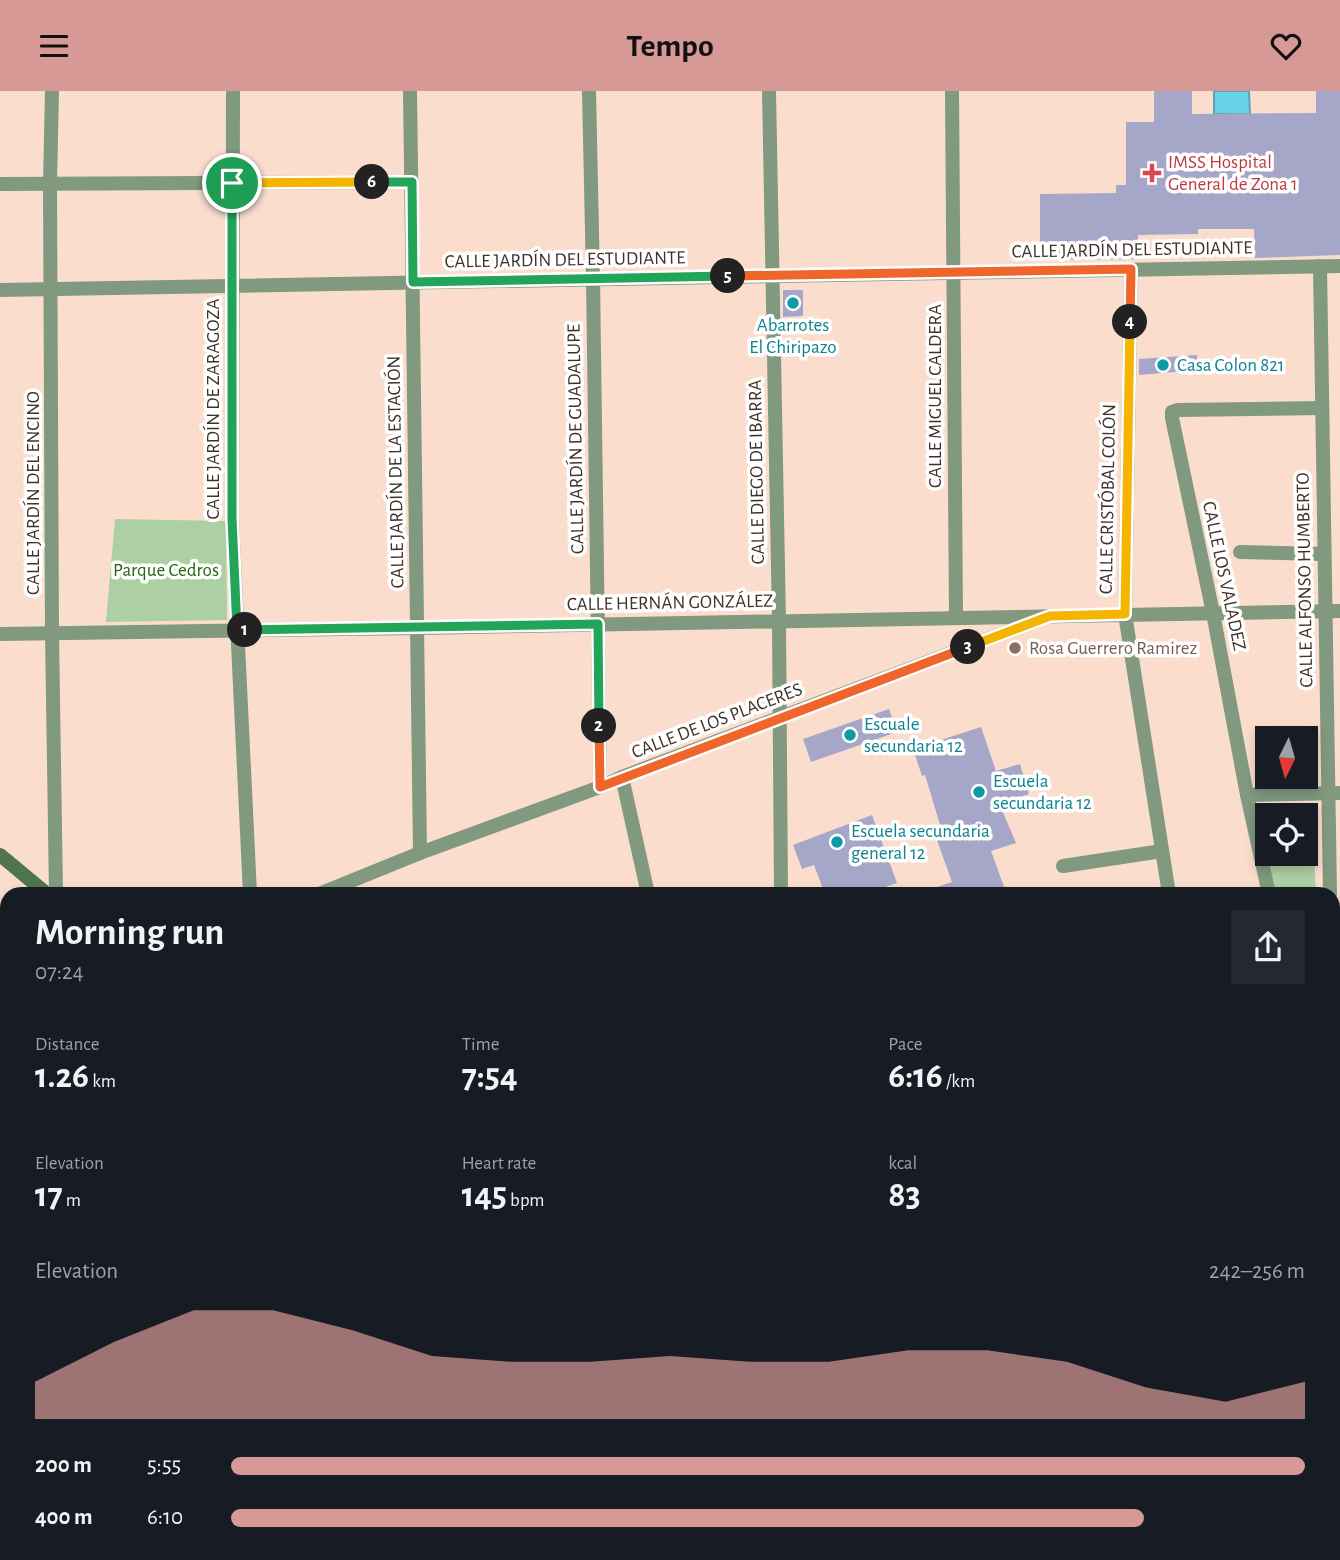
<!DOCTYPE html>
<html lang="en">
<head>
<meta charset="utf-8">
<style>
  :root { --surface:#171b24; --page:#242831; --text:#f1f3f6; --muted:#9ea1a6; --accent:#d79995 }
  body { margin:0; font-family:"Alegreya Sans",sans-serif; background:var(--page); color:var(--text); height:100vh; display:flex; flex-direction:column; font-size:26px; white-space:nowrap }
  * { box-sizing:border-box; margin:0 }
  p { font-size:23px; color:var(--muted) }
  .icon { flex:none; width:38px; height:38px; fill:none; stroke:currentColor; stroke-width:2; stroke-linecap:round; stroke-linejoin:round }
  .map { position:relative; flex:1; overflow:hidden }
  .details { position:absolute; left:0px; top:796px; width:1340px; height:674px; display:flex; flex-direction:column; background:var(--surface); border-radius:21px 21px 0 0; box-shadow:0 4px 10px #0003 }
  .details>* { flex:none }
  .needle { width:46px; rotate:185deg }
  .buttons { position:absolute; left:1255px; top:635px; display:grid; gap:14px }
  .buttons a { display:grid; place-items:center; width:63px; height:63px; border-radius:0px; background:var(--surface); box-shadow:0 4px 10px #0003; font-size:35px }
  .pin { position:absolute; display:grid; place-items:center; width:60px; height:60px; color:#fff; margin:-30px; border:4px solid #fff; border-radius:50%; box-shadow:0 2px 7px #0007 }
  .km { position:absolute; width:35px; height:35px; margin:-18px; border-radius:50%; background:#222; color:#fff; font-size:19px; line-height:35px; text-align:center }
  .round { display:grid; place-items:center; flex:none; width:74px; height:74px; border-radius:0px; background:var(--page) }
  .overview { display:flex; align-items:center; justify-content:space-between; height:119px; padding:0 35px }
  h1 { font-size:38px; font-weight:700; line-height:52px }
  .stats { display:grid; grid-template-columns:repeat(3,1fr); gap:10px; height:119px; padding:7px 35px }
  .stats div { display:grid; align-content:center }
  .stats b { font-size:35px; font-weight:700 }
  .stats small { font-size:19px; font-weight:400 }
  .stats p { font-size:19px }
  .chart { height:196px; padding:14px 35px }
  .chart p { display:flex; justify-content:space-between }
  .chart svg { width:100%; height:126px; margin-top:7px; fill:var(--accent); opacity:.7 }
  ul { padding:0 35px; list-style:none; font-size:23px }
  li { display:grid; grid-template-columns:112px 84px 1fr; align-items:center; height:52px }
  li i { height:18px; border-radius:9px; background:var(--accent) }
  header { display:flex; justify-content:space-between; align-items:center; height:91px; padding:0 35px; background:var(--accent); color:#111; font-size:32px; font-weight:700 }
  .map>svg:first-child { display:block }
</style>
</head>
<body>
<header><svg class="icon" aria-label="menu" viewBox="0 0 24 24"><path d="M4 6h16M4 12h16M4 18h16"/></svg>Tempo<svg class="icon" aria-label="heart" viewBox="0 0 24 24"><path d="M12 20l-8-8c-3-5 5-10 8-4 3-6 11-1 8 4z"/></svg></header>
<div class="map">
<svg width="1340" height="1469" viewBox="0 0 1340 1469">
  <rect width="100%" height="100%" fill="#fbddcd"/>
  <g fill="#adcfa4" fill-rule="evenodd">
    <polygon points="115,428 226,430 227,529 106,531"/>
    <path d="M 1312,713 L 1316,803 L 1274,803 L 1256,718 ZM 1267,724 L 1306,724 L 1306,763 L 1267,763 Z"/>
    <rect x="980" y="1463" width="120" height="6"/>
  </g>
  <polygon fill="#67d3e9" stroke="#5ba3b0" stroke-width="2" points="1214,0 1249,0 1250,23 1214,23"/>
  <g fill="#a6a6c9">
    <polygon points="1154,0 1192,0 1192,23 1316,22 1316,0 1340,0 1340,164 1255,167 1254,138 1198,138 1198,143 1138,144 1138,168 1040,169 1040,103 1116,102 1116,94 1126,94 1126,31 1154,31"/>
    <polygon points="783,199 803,199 803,225 783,226"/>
    <polygon points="1197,264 1197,279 1139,284 1139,268"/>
    <polygon points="889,618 897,641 811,671 803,648"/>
    <polygon points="981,636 996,680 1020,673 1029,703 999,712 1016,752 991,760 1006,801 999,803 922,803 922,801 952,791 937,749 944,747 925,684 922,685 913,658"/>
    <polygon points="872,724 897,792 864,803 825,803 814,774 802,778 793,754"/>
  </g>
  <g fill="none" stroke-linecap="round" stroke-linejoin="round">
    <g stroke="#80997f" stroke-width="14">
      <polyline points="52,0 50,93 52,542 56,803"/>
      <polyline points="233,0 232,428 250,803"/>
      <polyline points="410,0 420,762"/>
      <polyline points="589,0 593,187 600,696"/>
      <polyline points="769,0 779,530 781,803"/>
      <polyline points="952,0 956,526"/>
      <polyline points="0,93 412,91"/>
      <polyline points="1320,175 1330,803"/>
      <polyline points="1131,178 1125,523 1169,803"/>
      <polyline points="0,199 1340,175"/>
      <polyline points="1240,461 1324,463"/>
      <polyline points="0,543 417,537 1340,520"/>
      <polyline points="622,686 648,803"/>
      <polyline points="1247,704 1340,702"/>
      <polyline points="1063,775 1162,760"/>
      <polyline points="319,803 420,762 600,696 622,686 1039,529"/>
      <polyline points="1269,803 1247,704 1213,522 1172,327 1172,321 1178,319 1322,317"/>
      <polyline points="1334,876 1340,876"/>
      <polyline points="1340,930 1340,951"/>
      <polyline points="1334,1249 1340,1269"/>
      <polyline points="0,1424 7,1430"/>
      <polyline points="52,1463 61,1469"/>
      <polyline points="660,1463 663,1469"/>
      <polyline points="782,1463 784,1469"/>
      <polyline points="244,1469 262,1463"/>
    </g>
    <g stroke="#507450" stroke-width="14">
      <polyline points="0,764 47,803"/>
      <polyline points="0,866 7,871"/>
      <polyline points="0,1027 7,1055"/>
      <polyline points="1334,1128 1340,1133"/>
      <polyline points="1334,1186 1340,1191"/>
      <polyline points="162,1463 164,1469"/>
      <polyline points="924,1463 927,1469"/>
      <polyline points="1266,1463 1267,1469"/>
      <polyline points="1307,1469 1340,1463"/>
    </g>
  </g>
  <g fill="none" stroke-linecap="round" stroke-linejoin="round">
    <g stroke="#fff" stroke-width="14">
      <polyline id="split-1" points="232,92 232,428 237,539 245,539"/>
    </g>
    <g stroke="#fff" stroke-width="14">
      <polyline id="split-2" points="245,539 598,533 599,635"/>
    </g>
    <g stroke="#fff" stroke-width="14">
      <polyline id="split-3" points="599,635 600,696 968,556"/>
    </g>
    <g stroke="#fff" stroke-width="14">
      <polyline id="split-4" points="968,556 1050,525 1125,523 1130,231"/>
    </g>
    <g stroke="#fff" stroke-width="14">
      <polyline id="split-5" points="728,185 1131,178 1130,231"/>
    </g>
    <g stroke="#fff" stroke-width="14">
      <polyline id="split-6" points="372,91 412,91 413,191 728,185"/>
    </g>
    <g stroke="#fff" stroke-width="14">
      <polyline id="split-7" points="232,92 372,91"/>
    </g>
    <use href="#split-1" stroke="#22a559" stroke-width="9"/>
    <use href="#split-2" stroke="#22a559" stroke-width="9"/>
    <use href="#split-3" stroke="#f0652b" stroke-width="9"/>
    <use href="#split-4" stroke="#f5b400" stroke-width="9"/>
    <use href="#split-5" stroke="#f0652b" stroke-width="9"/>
    <use href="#split-6" stroke="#22a559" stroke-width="9"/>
    <use href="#split-7" stroke="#f5b400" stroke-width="9"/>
  </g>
  <path fill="#e0444e" stroke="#fff" stroke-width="2.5" d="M1148.5 71.5h7v7h7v7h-7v7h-7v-7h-7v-7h7z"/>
  <g fill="#0f9aa8" stroke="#fff" stroke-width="2.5">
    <circle cx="793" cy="212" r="7"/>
    <circle cx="1163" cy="274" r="7"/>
    <circle cx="850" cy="644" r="7"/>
    <circle cx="979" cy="701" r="7"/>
    <circle cx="837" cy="751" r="7"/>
  </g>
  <circle fill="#8d6e63" stroke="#fff" stroke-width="2.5" cx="1015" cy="557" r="7"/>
  <g text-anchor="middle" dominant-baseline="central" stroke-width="7" stroke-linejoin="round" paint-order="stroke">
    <g font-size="19" fill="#be3a42" stroke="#fff" text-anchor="start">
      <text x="1168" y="71">IMSS Hospital<tspan x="1168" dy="22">General de Zona 1</tspan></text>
    </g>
    <g font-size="19" fill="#40322a" stroke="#fff">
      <text transform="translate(1132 159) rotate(-1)">CALLE JARDÍN DEL ESTUDIANTE</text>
      <text transform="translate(565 169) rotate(-1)">CALLE JARDÍN DEL ESTUDIANTE</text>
      <text transform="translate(935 305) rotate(-90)">CALLE MIGUEL CALDERA</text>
      <text transform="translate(213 318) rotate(-90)">CALLE JARDÍN DE ZARAGOZA</text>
      <text transform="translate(576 348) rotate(-91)">CALLE JARDÍN DE GUADALUPE</text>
      <text transform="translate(396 381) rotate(-91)">CALLE JARDÍN DE LA ESTACIÓN</text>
      <text transform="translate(757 381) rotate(-91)">CALLE DIEGO DE IBARRA</text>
      <text transform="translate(33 402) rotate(-90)">CALLE JARDÍN DEL ENCINO</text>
      <text transform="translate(1108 408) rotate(-89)">CALLE CRISTÓBAL COLÓN</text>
      <text transform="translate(1224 485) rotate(78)">CALLE LOS VALADEZ</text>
      <text transform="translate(1305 489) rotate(-91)">CALLE ALFONSO HUMBERTO</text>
      <text transform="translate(670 512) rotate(-1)">CALLE HERNÁN GONZÁLEZ</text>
      <text transform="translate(717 630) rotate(-21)">CALLE DE LOS PLACERES</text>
    </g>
    <g font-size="19" fill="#0d838f" stroke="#fff" text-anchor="start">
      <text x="793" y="234" text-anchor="middle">Abarrotes<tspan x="793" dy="22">El Chiripazo</tspan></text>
      <text x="1177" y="274">Casa Colon 821</text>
      <text x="864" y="633">Escuale<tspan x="864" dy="22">secundaria 12</tspan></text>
      <text x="993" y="690">Escuela<tspan x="993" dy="22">secundaria 12</tspan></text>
      <text x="851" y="740">Escuela secundaria<tspan x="851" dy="22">general 12</tspan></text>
    </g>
    <g font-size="19" fill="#27660e" stroke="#fff">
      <text x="166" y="479">Parque Cedros</text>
    </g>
    <g font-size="19" fill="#785e54" stroke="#fff" text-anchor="start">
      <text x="1029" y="557">Rosa Guerrero Ramirez</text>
    </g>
  </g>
</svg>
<div class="buttons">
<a><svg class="needle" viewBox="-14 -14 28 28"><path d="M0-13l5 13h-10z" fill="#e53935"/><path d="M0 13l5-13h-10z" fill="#9ea1a6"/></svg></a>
<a><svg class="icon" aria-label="locate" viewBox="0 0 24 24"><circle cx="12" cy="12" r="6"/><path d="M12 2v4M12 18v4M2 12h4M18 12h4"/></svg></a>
</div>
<div class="pin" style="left:232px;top:92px;background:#1e9e55"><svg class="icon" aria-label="arrive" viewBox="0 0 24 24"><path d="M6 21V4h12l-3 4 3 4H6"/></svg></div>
<b class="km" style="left:245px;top:539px">1</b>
<b class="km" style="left:599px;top:635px">2</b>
<b class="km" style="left:968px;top:556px">3</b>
<b class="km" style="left:1130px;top:231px">4</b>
<b class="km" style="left:728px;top:185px">5</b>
<b class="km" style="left:372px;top:91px">6</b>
<section class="details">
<div class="overview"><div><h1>Morning run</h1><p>07:24</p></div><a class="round"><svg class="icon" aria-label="share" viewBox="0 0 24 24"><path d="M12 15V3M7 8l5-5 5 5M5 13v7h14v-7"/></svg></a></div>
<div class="stats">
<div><p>Distance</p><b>1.26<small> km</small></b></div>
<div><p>Time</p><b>7:54</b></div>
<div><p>Pace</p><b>6:16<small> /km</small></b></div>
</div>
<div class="stats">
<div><p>Elevation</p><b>17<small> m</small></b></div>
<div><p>Heart rate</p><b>145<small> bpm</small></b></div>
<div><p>kcal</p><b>83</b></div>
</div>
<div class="chart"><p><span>Elevation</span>242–256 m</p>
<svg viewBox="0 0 160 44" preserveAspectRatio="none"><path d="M0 44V31L10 17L20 6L30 6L40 13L50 22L60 24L70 24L80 22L90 24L100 24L110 20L120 20L130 24L140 33L150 38L160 31V44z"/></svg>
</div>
<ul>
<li><b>200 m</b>5:55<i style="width:100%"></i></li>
<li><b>400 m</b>6:10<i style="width:85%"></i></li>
</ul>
</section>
</div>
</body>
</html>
